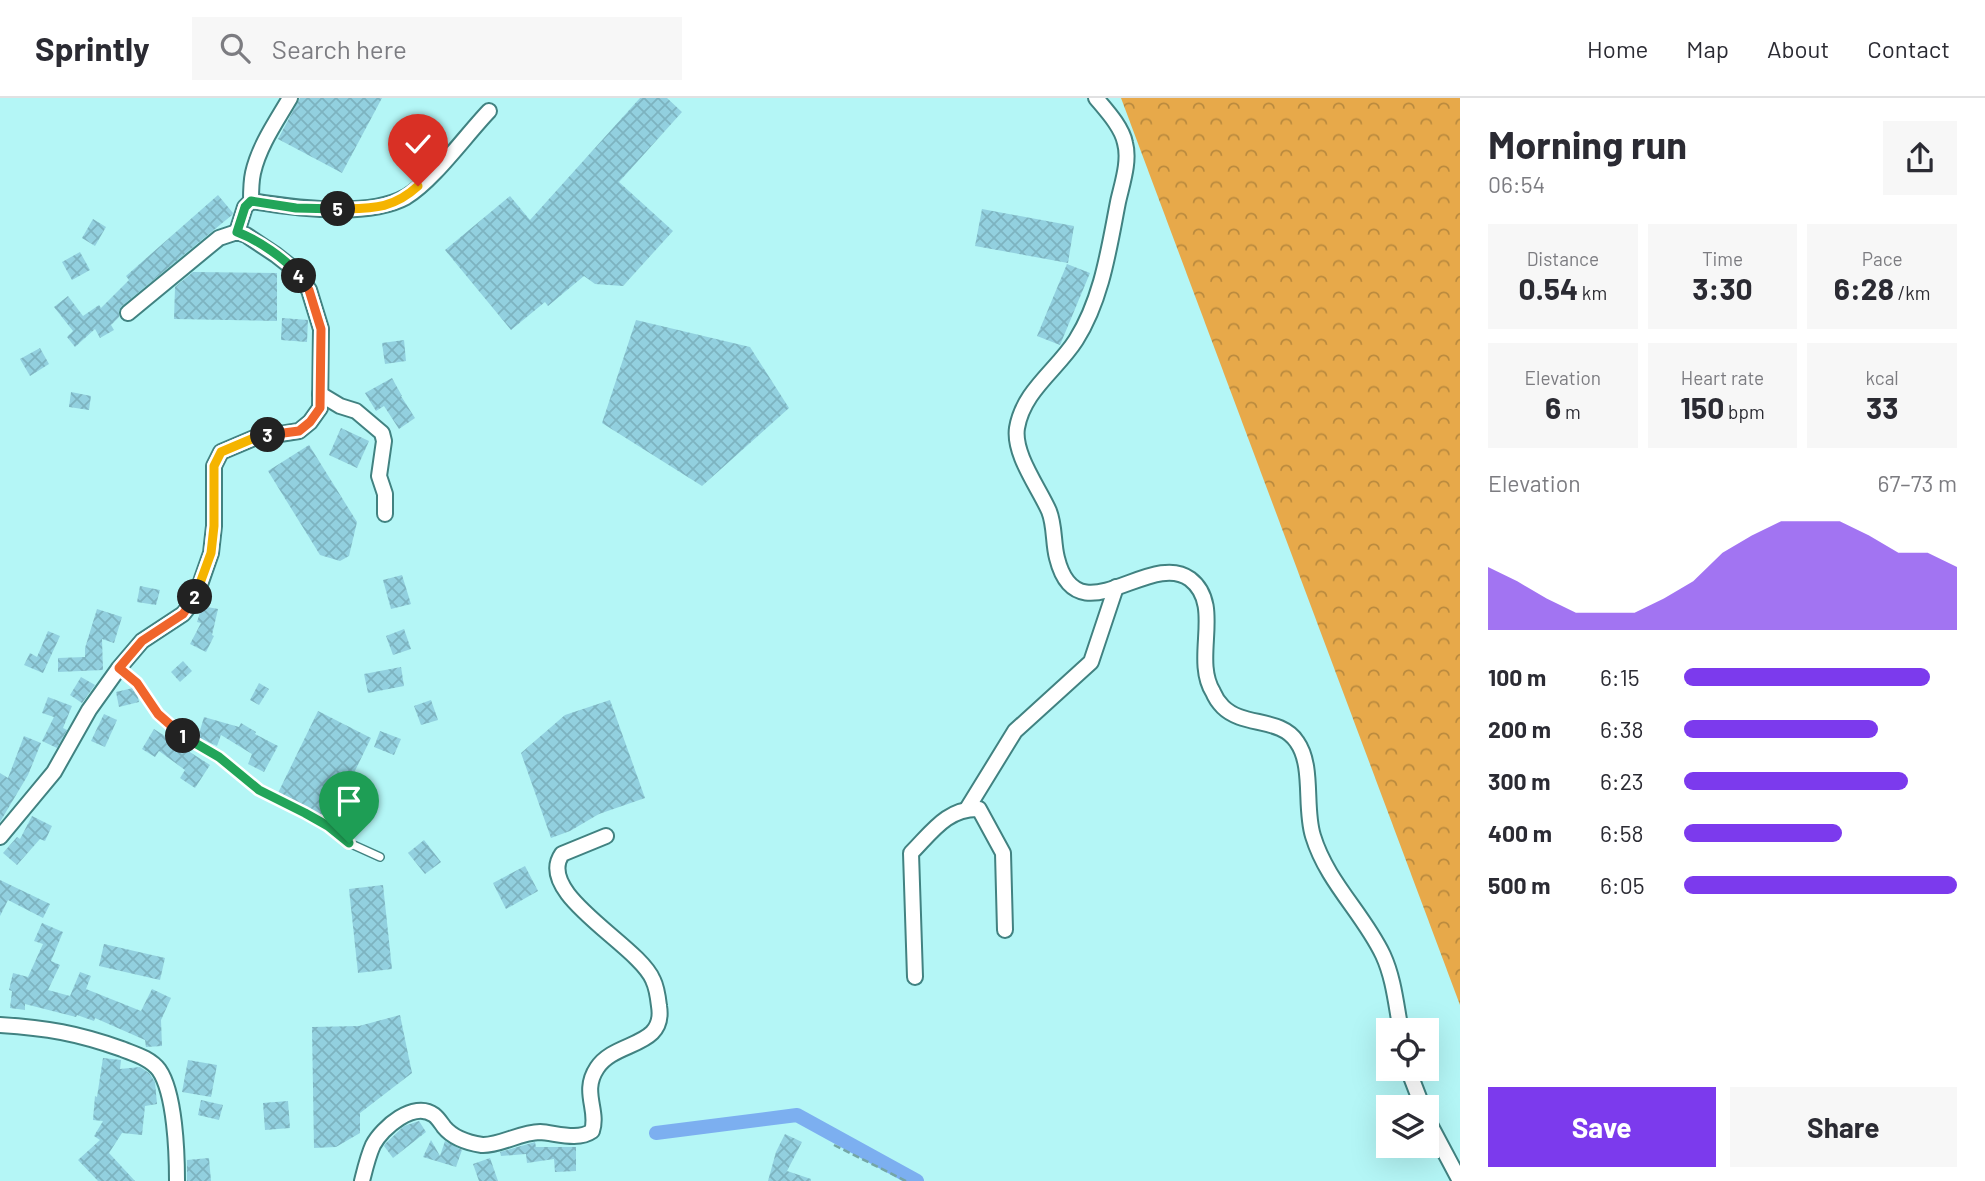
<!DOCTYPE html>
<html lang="en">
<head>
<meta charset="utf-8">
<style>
  :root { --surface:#fff; --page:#f7f7f7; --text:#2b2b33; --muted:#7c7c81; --line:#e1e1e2; --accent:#7c3aed }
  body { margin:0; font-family:Barlow,sans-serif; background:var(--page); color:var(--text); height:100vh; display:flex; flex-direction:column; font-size:26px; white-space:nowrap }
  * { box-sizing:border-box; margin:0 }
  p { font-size:23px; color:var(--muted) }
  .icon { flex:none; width:38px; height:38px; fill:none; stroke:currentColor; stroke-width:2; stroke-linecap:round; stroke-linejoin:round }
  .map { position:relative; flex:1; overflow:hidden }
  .panel { display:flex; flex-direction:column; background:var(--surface); width:525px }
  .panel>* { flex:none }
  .fabs { position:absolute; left:1376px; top:920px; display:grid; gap:14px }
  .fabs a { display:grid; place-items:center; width:63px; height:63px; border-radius:0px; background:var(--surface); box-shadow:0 7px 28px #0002; font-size:35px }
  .pin { position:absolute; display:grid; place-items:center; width:60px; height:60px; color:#fff; margin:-72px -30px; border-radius:50% 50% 50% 0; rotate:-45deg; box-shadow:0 0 7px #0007 }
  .pin .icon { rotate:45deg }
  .km { position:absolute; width:35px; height:35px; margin:-18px; border-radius:50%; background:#222; color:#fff; font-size:19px; line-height:35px; text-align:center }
  .round { display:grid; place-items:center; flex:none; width:74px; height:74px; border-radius:0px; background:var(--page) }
  .overview { display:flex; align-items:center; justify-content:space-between; height:119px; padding:0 28px }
  h1 { font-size:38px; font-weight:700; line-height:52px }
  .metrics { display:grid; grid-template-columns:repeat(3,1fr); gap:10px; height:119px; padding:7px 28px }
  .metrics div { display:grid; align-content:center; border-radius:0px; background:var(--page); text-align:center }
  .metrics b { font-size:30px; font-weight:700 }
  .metrics small { font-size:19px; font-weight:400 }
  .metrics p { font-size:19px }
  .chart { height:196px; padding:14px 28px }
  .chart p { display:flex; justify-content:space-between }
  .chart svg { width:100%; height:126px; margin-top:7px; fill:var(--accent); opacity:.7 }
  .button { display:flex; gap:14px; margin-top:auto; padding:14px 28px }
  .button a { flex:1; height:80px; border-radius:0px; background:var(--accent); color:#fff; font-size:28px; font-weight:700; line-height:80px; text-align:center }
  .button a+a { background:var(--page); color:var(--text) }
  ul { padding:0 28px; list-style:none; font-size:23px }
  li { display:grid; grid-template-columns:112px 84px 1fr; align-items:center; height:52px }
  li i { height:18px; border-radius:9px; background:var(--accent) }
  header { display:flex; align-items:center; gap:42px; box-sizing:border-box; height:98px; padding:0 35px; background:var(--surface); border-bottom:2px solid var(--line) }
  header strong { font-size:33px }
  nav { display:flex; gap:38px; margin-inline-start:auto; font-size:24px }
  .search { width:490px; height:63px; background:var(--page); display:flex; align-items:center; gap:18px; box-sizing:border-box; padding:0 24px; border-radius:0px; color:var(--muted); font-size:26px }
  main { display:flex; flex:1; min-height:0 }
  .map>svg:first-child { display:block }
</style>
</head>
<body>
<header>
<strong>Sprintly</strong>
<div class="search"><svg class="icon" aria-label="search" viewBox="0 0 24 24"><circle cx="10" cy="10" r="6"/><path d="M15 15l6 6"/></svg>Search here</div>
<nav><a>Home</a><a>Map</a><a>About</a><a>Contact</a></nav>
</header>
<main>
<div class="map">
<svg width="1460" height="1083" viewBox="0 0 1460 1083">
  <defs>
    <pattern id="forest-crowns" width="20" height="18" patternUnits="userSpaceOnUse" patternTransform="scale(1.75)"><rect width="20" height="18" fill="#e7a94a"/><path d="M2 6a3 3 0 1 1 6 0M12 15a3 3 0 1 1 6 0" fill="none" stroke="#ba8a3e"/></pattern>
    <pattern id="building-cross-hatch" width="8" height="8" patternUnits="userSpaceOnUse" patternTransform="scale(1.75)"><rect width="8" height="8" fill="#92d0df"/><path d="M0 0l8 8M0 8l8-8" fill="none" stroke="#7db3c0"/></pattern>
  </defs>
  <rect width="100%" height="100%" fill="#b4f6f6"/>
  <polygon fill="url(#forest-crowns)" points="1121,0 1460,0 1460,907"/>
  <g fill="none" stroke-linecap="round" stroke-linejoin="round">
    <polyline stroke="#7caff0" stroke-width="14" points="656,1035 797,1017 917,1083"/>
  </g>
  <g fill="url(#building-cross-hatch)">
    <polygon points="300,0 382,0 342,75 278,41"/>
    <polygon points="640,0 667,0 682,14 619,84 673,133 623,188 595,186 584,178 548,208 545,204 511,232 445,152 510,98 530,122"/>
    <polygon points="218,97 233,115 232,117 122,208 119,212 119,219 111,227 114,232 100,240 95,231 75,249 67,239 73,233 54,209 68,198 83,218 99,207 101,210 129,182 126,178"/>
    <polygon points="982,111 1074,128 1068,165 975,148"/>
    <polygon points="93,121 106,129 95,148 82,140"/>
    <polygon points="80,154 90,172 72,182 62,164"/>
    <polygon points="1067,166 1090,175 1060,247 1037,238"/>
    <polygon points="193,174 277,175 277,223 174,221 175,189"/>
    <polygon points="282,220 308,222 307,244 281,242"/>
    <polygon points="636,222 750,249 789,310 702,388 602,325"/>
    <polygon points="404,242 406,263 385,266 382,245"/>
    <polygon points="40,250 49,266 30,278 20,261"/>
    <polygon points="392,280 402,298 401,298 415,320 399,331 384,308 376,313 365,295"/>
    <polygon points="71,294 91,298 89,312 69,309"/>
    <polygon points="341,330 369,343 357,370 329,357"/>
    <polygon points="309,347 357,424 349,458 340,463 320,457 268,373"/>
    <polygon points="402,477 411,506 391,511 383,482"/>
    <polygon points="140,488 160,492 156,507 137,504"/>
    <polygon points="202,508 218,511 212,537 214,538 206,554 190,546 201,525 197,524"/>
    <polygon points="97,511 122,519 114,545 102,541 103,572 58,574 58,560 85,559 85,550"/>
    <polygon points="404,531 411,551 393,557 386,538"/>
    <polygon points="48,533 60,538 43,575 24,567 30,555 37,559"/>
    <polygon points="183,563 192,573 180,584 171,574"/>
    <polygon points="401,569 404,588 368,595 364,576"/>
    <polygon points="81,579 95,587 82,605 70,597"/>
    <polygon points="259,585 269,591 259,607 250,602"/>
    <polygon points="133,590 137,596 139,604 119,609 116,594"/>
    <polygon points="48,599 72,608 63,630 67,632 57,650 42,643 54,619 42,615"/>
    <polygon points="431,602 438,622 421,627 414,608"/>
    <polygon points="610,602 645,700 599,716 570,733 551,740 521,655 565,617"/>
    <polygon points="318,613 371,640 331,722 278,695"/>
    <polygon points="104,616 117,622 105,649 91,643"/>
    <polygon points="204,619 239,629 241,625 256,634 255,636 278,648 264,674 248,666 252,656 221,637 217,648 198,639"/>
    <polygon points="154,631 210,667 195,690 180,680 185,672 159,653 155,659 142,651"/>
    <polygon points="380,633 401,641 394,657 374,649"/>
    <polygon points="24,638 41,645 28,677 0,724 0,675 8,680"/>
    <polygon points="32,718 52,728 45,743 40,741 17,767 3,755 17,739 20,741"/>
    <polygon points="424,742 441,764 425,776 408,755"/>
    <polygon points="525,768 538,793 506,811 493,785"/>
    <polygon points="0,782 50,806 43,820 8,802 0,818"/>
    <polygon points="383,787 392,871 358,875 349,791"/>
    <polygon points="42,825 63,834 51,863 60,867 48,892 70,898 80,874 91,878 86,891 141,913 152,891 171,900 161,922 162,948 146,949 145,942 95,920 94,923 77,917 76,919 25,906 25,912 10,910 12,893 9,892 13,875 28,879 43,846 34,843"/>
    <polygon points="104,846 165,860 160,882 99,868"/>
    <polygon points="400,917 412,975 360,1015 360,1035 336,1049 314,1050 312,929 359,928"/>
    <polygon points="103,960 121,962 120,971 140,969 149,975 155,984 157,1006 145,1008 142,1037 122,1035 109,1055 135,1083 98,1083 78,1062 100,1042 94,1038 103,1023 93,1022 95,998 97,999"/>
    <polygon points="188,962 217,967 211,999 182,994"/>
    <polygon points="201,1002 223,1007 219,1022 198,1017"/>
    <polygon points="288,1003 290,1030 265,1032 263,1005"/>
    <polygon points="419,1023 426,1034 393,1060 384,1048 385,1046 404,1028"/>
    <polygon points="785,1036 802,1044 787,1073 811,1081 811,1083 768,1083 776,1054"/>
    <polygon points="431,1042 440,1058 445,1043 462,1052 456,1069 423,1059"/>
    <polygon points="535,1044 536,1049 576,1049 576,1073 555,1074 554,1061 527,1065 526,1056 501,1058 500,1054"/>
    <polygon points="209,1060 211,1083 187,1083 187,1062"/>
    <polygon points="490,1060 498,1083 479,1083 473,1066"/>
  </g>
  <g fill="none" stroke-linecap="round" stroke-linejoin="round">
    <g stroke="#418281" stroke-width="10">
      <polyline id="lane" points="120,570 137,585 158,616 177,634 219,659 259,693 305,715 328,728 349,745 380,759"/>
    </g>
    <g stroke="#418281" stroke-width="18">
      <g id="street">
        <path d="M 1096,0 C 1106,12 1122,29 1125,45 C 1130,63 1122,86 1118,104 C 1109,150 1102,201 1076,242 C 1057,272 1023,293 1017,330 C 1013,356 1039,390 1049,413 C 1055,428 1053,445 1057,460 C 1077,541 1150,451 1190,481 C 1224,507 1192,560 1213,594 C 1215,599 1219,605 1223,609 C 1243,629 1281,619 1297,644 C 1314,668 1304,710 1313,738 C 1327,784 1363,815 1383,857 C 1394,881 1396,907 1401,933"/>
        <path d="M 251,103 C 293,110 368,120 406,99 C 433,83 466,37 489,13"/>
        <path d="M 237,134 L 245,109 L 251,103 C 251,94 251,84 253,75 C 259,48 276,24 290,0"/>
        <polyline points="320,296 340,308 356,313 382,335 384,343 379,378 385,396 385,416"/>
        <polyline points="967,711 1015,633 1091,564 1116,489"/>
        <polyline points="0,739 54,674 89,612 119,570 142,543 183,516 195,501 211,455 214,428 214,368 221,354 254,340 299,333 310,324 320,310 321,231 309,192 295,172 276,157 246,137 237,134 219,140 128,215"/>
        <path d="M 915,879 L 911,755 C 932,734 947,710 979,711 L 1003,755 L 1005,832"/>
        <path d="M 0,927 C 47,930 77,935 122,951 C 134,956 150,960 159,972 C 175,995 177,1055 177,1083"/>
        <polyline points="1408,971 1423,1010"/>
        <polyline points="1426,1019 1460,1083"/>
        <path d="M 362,1083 C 365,1071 368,1058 373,1047 C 382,1030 414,1002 434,1017 C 438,1020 441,1025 444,1029 C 453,1040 469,1045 482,1047 C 499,1048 521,1034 540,1034 C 556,1035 578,1043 592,1033 C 599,1012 581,994 597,970 C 615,942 666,950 659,908 C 658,899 657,890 653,882 C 639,847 534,796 562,756 L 606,738"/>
      </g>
    </g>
    <polyline stroke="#74a6a6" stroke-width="2.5" stroke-dasharray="7 3.5" stroke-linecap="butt" points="834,1047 906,1083"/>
    <use href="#lane" stroke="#fff" stroke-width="7"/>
    <use href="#street" stroke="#fff" stroke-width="14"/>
  </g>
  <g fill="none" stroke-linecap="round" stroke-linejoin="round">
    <g stroke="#fff" stroke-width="14">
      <polyline id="split-1" points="183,638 219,659 259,692 305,715 328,728 349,745"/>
    </g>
    <g stroke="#fff" stroke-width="14">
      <polyline id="split-2" points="183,638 158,616 137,585 119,570 142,543 183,516 195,499"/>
    </g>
    <g stroke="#fff" stroke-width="14">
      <polyline id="split-3" points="195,499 211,455 214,428 214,368 221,354 254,340 268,337"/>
    </g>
    <g stroke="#fff" stroke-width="14">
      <polyline id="split-4" points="268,337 299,333 310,324 320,310 321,231 309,192 299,178"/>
    </g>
    <g stroke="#fff" stroke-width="14">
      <path id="split-5" d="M 299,178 C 287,161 256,141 237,134 L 245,109 L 251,103 L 296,110 L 338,111"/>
    </g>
    <g stroke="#fff" stroke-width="14">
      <path id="split-6" d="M 338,111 C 371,110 392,112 418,88"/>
    </g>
    <use href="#split-1" stroke="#22a559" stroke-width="9"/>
    <use href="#split-2" stroke="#f0652b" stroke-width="9"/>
    <use href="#split-3" stroke="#f5b400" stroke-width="9"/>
    <use href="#split-4" stroke="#f0652b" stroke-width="9"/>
    <use href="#split-5" stroke="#22a559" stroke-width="9"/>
    <use href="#split-6" stroke="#f5b400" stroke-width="9"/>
  </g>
</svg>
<div class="fabs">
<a><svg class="icon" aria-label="locate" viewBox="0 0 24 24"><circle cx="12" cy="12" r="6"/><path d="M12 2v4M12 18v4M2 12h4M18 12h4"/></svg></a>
<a><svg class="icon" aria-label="layers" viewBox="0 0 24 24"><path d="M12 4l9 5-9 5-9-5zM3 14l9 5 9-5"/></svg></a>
</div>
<div class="pin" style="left:349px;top:745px;background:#1e9e55"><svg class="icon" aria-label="arrive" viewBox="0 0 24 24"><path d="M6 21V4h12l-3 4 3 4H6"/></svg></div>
<div class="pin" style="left:418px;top:88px;background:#d93025"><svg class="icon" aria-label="check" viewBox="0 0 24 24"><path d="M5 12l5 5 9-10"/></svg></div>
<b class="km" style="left:183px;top:638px">1</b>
<b class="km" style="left:195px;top:499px">2</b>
<b class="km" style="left:268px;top:337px">3</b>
<b class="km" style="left:299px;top:178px">4</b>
<b class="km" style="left:338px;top:111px">5</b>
</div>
<section class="panel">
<div class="overview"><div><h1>Morning run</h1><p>06:54</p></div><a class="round"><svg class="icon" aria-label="share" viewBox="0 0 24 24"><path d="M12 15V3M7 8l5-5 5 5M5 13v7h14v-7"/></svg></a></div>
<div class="metrics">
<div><p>Distance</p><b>0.54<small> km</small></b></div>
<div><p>Time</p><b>3:30</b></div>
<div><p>Pace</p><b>6:28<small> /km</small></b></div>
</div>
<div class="metrics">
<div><p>Elevation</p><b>6<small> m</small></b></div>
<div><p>Heart rate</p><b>150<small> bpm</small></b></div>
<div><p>kcal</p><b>33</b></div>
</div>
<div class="chart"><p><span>Elevation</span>67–73 m</p>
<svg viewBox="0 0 160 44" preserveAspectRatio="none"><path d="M0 44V22L10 27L20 33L30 38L40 38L50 38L60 33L70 27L80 17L90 11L100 6L110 6L120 6L130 11L140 17L150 17L160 22V44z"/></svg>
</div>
<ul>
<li><b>100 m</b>6:15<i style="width:90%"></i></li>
<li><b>200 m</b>6:38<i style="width:71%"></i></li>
<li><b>300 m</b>6:23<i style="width:82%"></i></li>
<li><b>400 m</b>6:58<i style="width:58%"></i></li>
<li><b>500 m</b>6:05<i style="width:100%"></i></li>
</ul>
<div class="button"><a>Save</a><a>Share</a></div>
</section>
</main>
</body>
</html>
